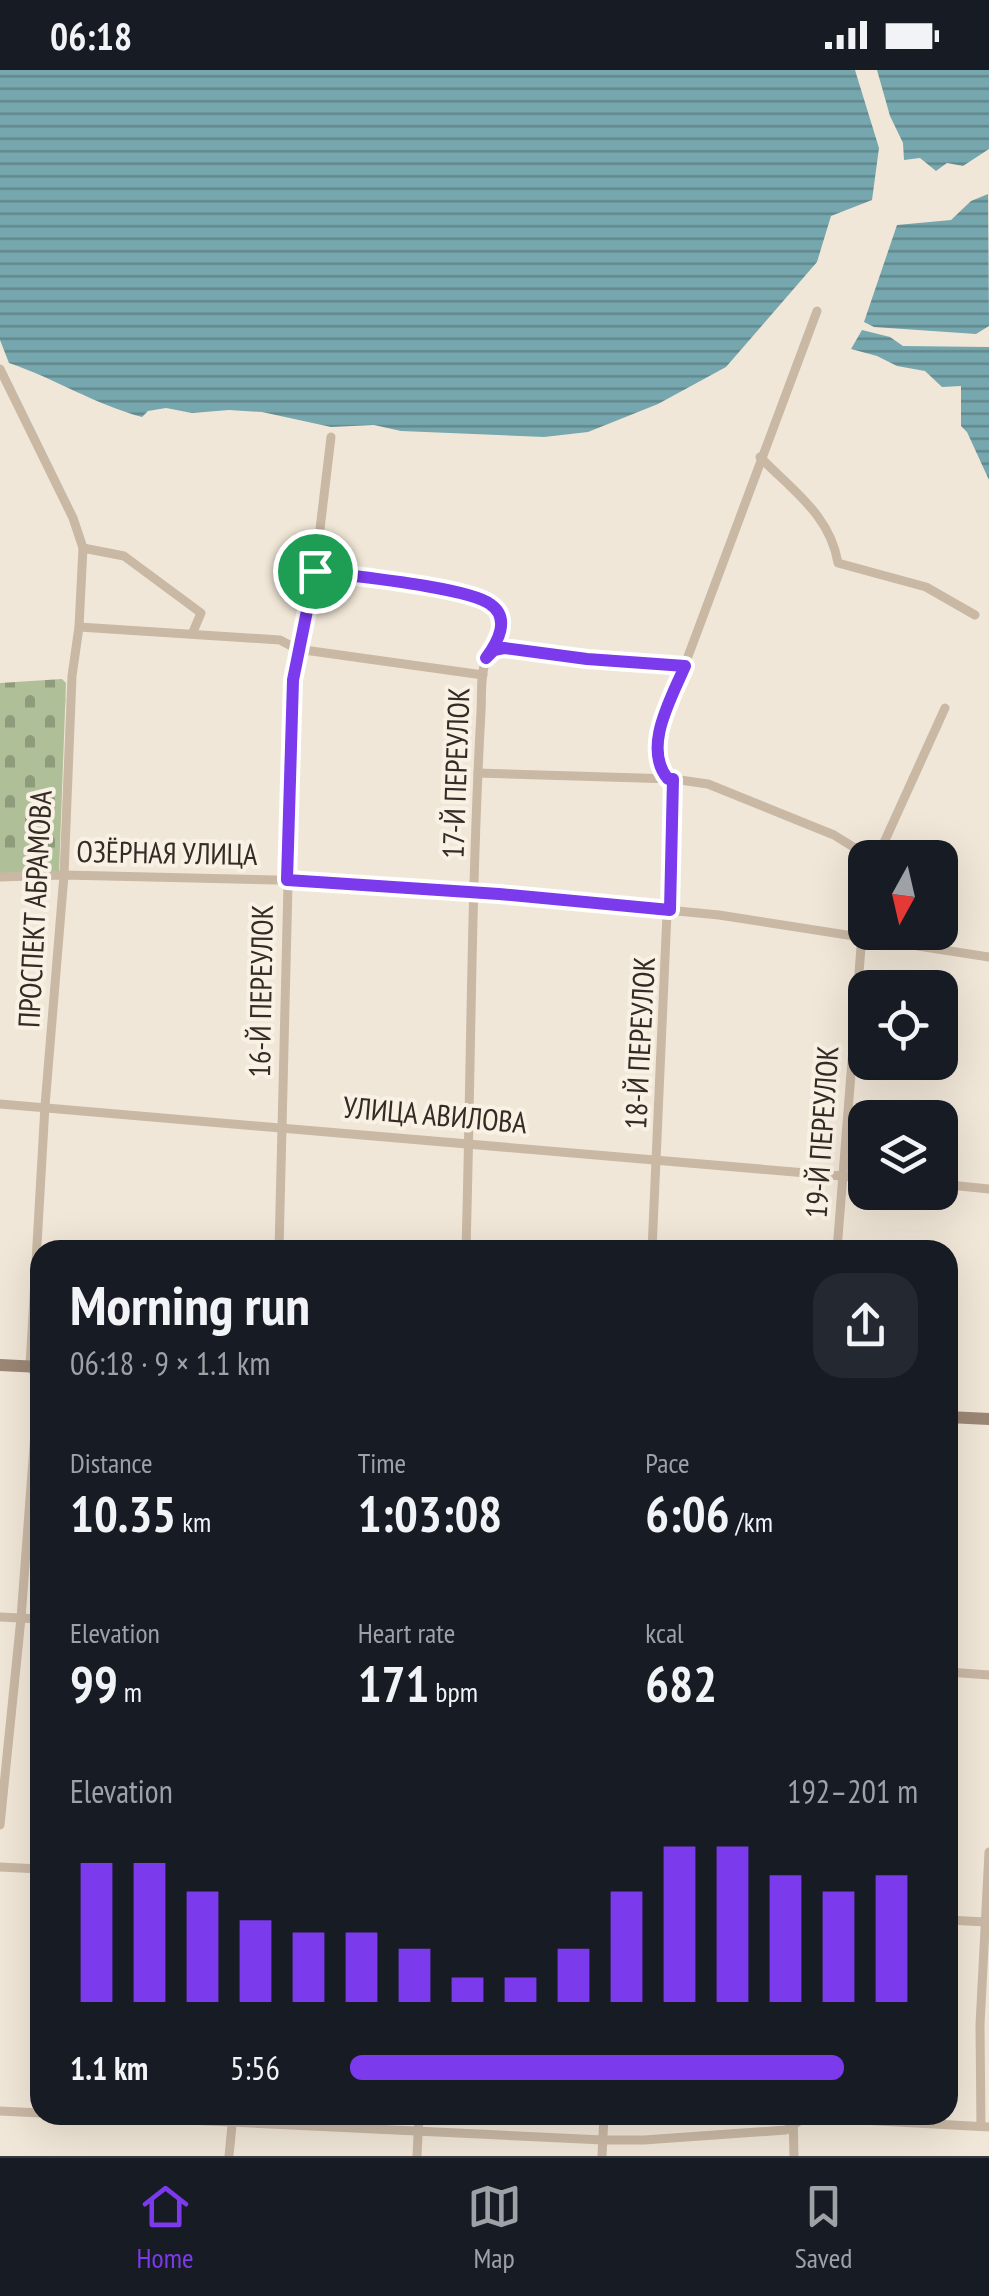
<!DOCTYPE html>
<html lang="en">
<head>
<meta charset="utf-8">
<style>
  :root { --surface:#171b24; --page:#242831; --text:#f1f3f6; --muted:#9ea1a6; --line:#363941; --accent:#7c3aed }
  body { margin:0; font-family:"PT Sans Narrow",sans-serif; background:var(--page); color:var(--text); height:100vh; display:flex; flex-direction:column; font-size:38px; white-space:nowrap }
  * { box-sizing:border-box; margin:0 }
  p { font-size:32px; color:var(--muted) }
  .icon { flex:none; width:55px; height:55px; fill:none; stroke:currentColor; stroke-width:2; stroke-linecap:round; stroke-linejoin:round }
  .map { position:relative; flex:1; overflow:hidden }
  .drawer { position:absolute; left:30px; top:1170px; width:928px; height:885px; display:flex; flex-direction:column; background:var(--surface); border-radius:30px; box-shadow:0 10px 40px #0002 }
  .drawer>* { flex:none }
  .needle { width:65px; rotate:188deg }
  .buttons { position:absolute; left:848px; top:770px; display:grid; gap:20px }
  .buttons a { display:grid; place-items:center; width:110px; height:110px; border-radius:20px; background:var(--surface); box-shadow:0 10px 40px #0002; font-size:50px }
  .pin { position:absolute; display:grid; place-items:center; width:85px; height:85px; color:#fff; margin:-42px; border:5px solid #fff; border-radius:50%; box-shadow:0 2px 10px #0007 }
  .round { display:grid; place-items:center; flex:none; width:105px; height:105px; border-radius:30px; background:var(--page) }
  .headline { display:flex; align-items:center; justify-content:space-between; height:170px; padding:0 40px }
  h1 { font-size:55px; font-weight:600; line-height:75px }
  .figures { display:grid; grid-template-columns:repeat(3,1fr); gap:15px; height:170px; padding:10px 40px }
  .figures div { display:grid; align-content:center }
  .figures b { font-size:50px; font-weight:600 }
  .figures small { font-size:28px; font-weight:400 }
  .figures p { font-size:28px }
  .chart { height:280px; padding:20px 40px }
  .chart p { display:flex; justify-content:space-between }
  .chart svg { width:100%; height:180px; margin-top:10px; stroke:var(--accent); stroke-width:6 }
  ul { padding:0 40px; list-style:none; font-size:32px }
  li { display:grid; grid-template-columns:160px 120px 1fr; align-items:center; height:75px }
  li i { height:25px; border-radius:12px; background:var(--accent) }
  .status { display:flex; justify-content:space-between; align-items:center; height:70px; padding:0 50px; background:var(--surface); direction:ltr }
  .status svg { height:28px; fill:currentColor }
  .menu { display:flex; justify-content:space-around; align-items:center; height:140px; border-top:2px solid var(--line); background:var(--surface); font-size:28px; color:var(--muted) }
  .menu a { display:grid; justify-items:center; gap:5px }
  .menu .current { color:var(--accent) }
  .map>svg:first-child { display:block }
</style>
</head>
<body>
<div class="status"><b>06:18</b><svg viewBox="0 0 49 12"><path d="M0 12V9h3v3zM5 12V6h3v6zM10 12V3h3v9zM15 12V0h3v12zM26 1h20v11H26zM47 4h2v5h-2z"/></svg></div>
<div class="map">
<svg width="989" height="2086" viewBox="0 0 989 2086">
  <defs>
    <pattern id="cemetery-stones" width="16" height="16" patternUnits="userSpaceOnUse" patternTransform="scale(2.5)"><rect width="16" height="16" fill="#afc098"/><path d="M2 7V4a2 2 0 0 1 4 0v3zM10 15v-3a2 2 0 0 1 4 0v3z" fill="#8f9c7c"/></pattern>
    <pattern id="water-rules" width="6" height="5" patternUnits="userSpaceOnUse" patternTransform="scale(2.5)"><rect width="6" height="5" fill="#76a7ae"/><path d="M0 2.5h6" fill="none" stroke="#62888d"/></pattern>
  </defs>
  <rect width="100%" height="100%" fill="#f1e7d8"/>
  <polygon fill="url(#cemetery-stones)" points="62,609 66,613 59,803 0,804 0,613"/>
  <g fill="url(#water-rules)">
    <path d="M 0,0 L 855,0 L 879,78 L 872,130 L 831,146 L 817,192 L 726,297 L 658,334 L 588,362 L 544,367 L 401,361 L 374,355 L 331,357 L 262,342 L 229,340 L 192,343 L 166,338 L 148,341 L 142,347 C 94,334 56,309 9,293 L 0,270 Z"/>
    <polygon points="877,0 989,0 989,79 963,96 947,93 936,101 920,88 904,90 903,73 890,46"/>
    <polygon points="988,124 989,256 976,264 874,257 864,252 897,155 951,150 971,131"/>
    <polygon points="862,260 890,267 903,276 989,277 989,410 967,362 961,356 961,316 942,317 925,301 897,296 877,286 851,279"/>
  </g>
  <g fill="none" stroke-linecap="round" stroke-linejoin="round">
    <g stroke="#c9b8a4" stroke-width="9">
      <polyline points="0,299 73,448 83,478 79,557 72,606 64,805 45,1036 30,1296 39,1310 21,1548 0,1755"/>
      <path d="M 760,387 C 793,421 830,445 838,493 L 926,517 L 975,545"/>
      <polyline points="83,478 124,486 201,543 193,562"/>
      <path d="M 315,501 C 349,506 472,516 493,535 C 513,554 493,572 486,590 C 480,605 482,626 481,642 C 471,821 471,1001 466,1180"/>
      <polyline points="79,557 280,570 297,579 483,605"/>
      <polyline points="492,582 504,578 587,589 685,596"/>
      <polyline points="478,703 673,709 708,714 834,765 871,788"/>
      <polyline points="668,709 659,698 662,656 817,241"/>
      <polyline points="877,788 945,638"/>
      <polyline points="0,807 64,805 276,810 499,824 719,845 989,887"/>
      <polyline points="0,1034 865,1108"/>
      <polyline points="940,1114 989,1119"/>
      <polyline points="279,1180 293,611 315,501 331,367"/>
      <polyline points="652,1180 673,709"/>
      <polyline points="837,1180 865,827"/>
      <polyline points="0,1547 40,1549"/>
      <polyline points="948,1602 989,1605"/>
      <polyline points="0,1797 40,1799"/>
      <polyline points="948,1850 986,1852"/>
      <polyline points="0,2041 40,2043"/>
      <polyline points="83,2045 603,2070 644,2070 786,2060 805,2047 989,2057"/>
      <polyline points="793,2045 794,2086"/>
      <polyline points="981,2056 980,1955 989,1782"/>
      <polyline points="229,2086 233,2045"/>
      <polyline points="417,2086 419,2045"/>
      <polyline points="602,2086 604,2045"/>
    </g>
    <g stroke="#9c8775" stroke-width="12">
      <polyline points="0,1295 40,1297"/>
      <polyline points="948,1347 989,1349"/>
    </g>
  </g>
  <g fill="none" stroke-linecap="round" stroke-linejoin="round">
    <g stroke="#fff" stroke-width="20">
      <path id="route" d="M 315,501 C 350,506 467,517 490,534 C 511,548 498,572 486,588 L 494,580 L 504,578 L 587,589 L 685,596 C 671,629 642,678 668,709 L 673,709 L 670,840 L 499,824 L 287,810 L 293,610 Z"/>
    </g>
    <use href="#route" stroke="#7c3aed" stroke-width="12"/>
  </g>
  <g text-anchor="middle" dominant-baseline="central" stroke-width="8" stroke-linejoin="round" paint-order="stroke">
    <g font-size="30" fill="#342b26" stroke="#f9f1e4">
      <text transform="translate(455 703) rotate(-88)">17-Й ПЕРЕУЛОК</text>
      <text transform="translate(167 782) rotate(1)">ОЗЁРНАЯ УЛИЦА</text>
      <text transform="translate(34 839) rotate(-87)">ПРОСПЕКТ АБРАМОВА</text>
      <text transform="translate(260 921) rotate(-89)">16-Й ПЕРЕУЛОК</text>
      <text transform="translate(639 973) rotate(-87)">18-Й ПЕРЕУЛОК</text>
      <text transform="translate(435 1044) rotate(5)">УЛИЦА АВИЛОВА</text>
      <text transform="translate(821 1062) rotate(-86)">19-Й ПЕРЕУЛОК</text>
    </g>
  </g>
</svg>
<div class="buttons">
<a><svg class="needle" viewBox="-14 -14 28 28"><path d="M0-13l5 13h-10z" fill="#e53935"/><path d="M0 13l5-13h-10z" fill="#9ea1a6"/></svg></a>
<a><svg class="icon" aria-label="locate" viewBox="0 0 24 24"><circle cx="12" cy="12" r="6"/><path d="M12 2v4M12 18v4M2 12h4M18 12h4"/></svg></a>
<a><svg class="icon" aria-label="layers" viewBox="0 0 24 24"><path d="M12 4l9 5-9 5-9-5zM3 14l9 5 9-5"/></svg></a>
</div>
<div class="pin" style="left:315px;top:501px;background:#1e9e55"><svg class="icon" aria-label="arrive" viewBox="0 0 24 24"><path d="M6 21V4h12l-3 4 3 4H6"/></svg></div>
<section class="drawer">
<div class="headline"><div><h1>Morning run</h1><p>06:18 · 9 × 1.1 km</p></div><a class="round"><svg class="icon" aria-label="share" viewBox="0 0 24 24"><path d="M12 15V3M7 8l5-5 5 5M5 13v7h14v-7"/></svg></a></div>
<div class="figures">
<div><p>Distance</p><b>10.35<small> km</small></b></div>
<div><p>Time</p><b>1:03:08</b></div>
<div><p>Pace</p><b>6:06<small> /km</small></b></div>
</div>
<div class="figures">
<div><p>Elevation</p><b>99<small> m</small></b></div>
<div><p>Heart rate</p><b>171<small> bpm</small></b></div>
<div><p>kcal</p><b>682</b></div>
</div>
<div class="chart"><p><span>Elevation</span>192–201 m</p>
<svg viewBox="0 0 160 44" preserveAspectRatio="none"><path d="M5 44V10M15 44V10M25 44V17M35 44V24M45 44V27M55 44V27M65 44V31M75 44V38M85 44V38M95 44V31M105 44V17M115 44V6M125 44V6M135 44V13M145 44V17M155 44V13"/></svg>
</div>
<ul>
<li><b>1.1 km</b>5:56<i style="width:87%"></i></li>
</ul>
</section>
</div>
<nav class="menu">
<a class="current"><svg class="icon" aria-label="home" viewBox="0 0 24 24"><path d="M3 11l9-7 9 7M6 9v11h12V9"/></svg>Home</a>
<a><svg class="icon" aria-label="map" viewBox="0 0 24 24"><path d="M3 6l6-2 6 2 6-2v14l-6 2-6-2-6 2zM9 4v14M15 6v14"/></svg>Map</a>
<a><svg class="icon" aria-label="saved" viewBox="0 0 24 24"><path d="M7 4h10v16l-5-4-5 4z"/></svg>Saved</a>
</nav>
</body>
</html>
